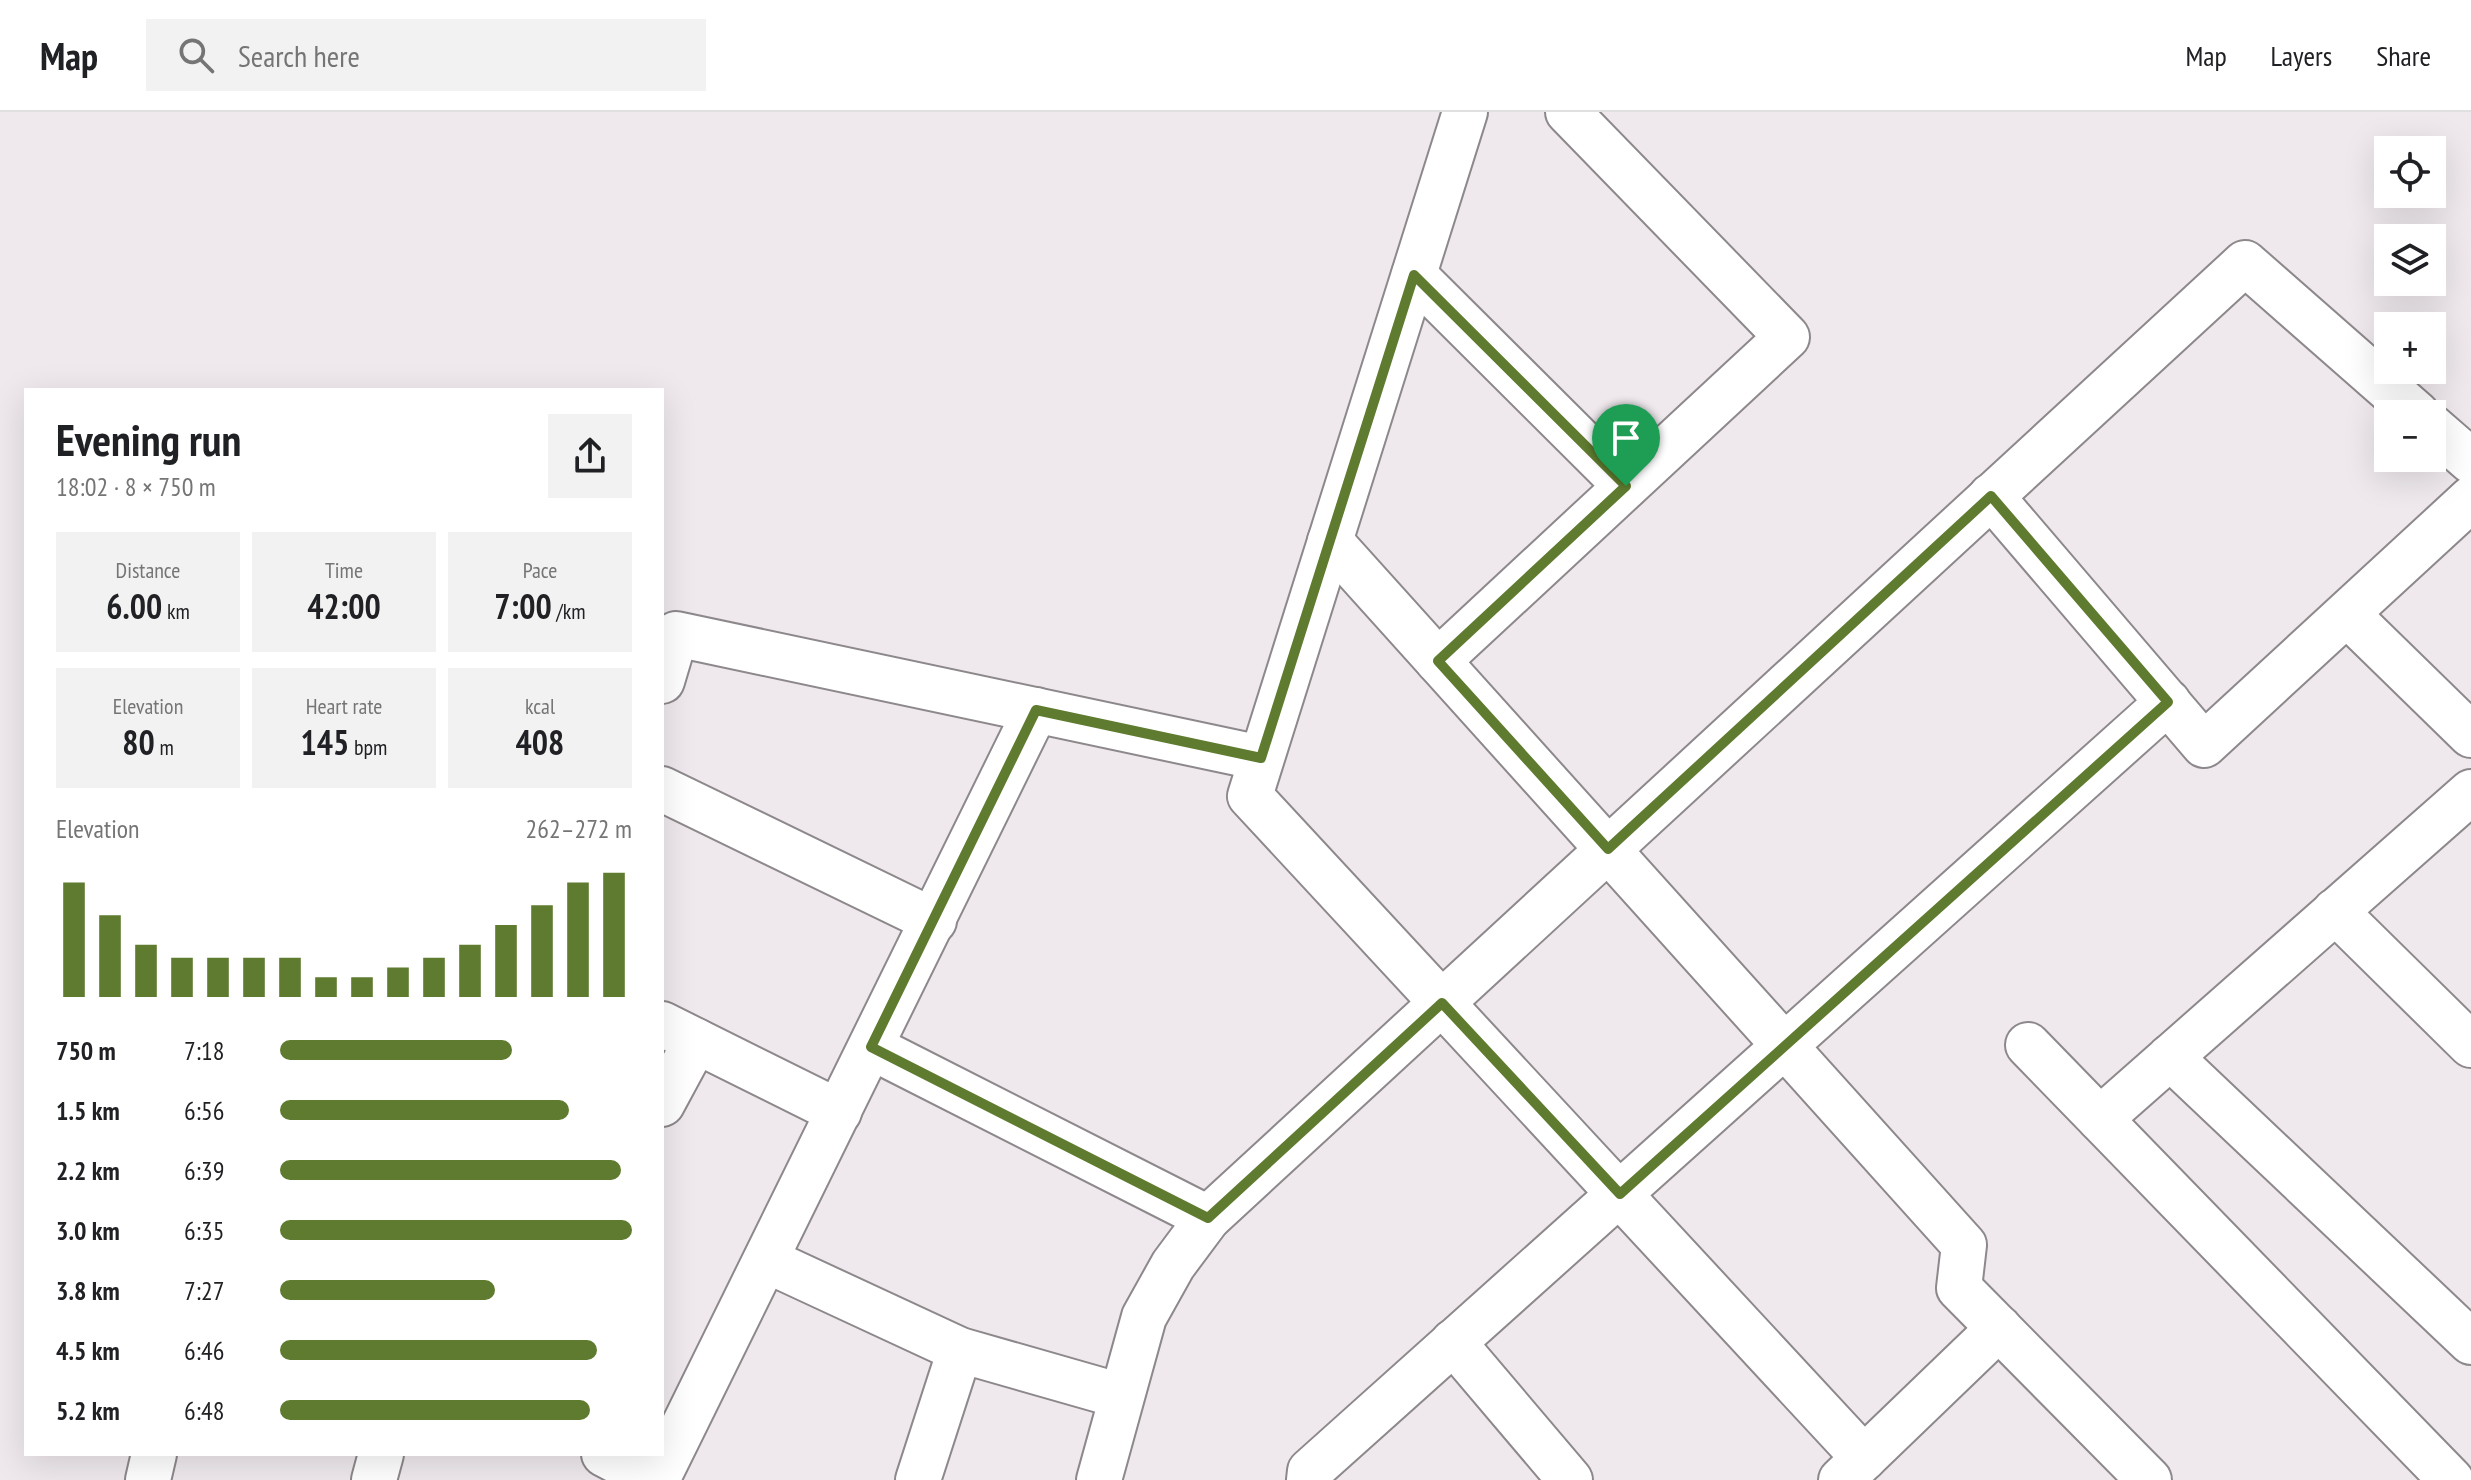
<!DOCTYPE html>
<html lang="en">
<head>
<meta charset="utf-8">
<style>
  :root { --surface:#fff; --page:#f2f2f2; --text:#202124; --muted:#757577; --line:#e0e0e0; --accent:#5f7b2f }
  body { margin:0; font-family:"PT Sans Narrow",sans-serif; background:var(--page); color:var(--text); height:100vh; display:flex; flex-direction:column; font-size:30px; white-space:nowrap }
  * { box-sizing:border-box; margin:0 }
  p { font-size:26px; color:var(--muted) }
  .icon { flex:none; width:44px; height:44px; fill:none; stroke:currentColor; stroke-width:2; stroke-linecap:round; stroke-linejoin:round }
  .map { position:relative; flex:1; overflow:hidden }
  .side { position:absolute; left:24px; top:276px; width:640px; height:1068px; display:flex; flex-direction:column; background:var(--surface); border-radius:0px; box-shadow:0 8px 32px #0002 }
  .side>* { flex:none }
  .buttons { position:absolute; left:2374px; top:24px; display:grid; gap:16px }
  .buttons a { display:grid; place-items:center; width:72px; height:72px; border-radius:0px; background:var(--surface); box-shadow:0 8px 32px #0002; font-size:40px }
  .pin { position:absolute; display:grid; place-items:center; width:68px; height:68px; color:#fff; margin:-82px -34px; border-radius:50% 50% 50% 0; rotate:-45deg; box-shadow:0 0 8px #0007 }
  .pin .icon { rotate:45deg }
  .round { display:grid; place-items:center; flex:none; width:84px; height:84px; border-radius:0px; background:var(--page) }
  .summary { display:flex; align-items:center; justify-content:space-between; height:136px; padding:0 32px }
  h1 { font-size:44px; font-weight:700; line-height:60px }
  .metrics { display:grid; grid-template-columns:repeat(3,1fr); gap:12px; height:136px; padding:8px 32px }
  .metrics div { display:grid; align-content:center; border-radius:0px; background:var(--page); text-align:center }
  .metrics b { font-size:34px; font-weight:700 }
  .metrics small { font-size:22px; font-weight:400 }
  .metrics p { font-size:22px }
  .chart { height:224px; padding:16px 32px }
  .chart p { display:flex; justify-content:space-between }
  .chart svg { width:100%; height:144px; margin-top:8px; stroke:var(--accent); stroke-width:6 }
  ul { padding:0 32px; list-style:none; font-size:26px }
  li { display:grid; grid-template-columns:128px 96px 1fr; align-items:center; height:60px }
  li i { height:20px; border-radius:10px; background:var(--accent) }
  header { display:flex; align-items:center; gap:48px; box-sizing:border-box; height:112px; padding:0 40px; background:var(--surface); border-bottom:2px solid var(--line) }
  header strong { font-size:38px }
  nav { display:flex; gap:44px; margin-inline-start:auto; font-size:28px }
  .search { width:560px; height:72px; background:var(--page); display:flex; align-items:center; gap:20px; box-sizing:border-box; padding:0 28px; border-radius:0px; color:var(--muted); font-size:30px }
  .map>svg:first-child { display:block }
</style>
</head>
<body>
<header>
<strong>Map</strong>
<div class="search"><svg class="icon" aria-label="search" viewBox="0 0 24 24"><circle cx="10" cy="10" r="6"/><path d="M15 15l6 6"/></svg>Search here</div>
<nav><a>Map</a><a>Layers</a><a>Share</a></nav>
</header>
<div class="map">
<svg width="2471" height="1368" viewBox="0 0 2471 1368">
  <rect width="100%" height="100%" fill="#efe9ed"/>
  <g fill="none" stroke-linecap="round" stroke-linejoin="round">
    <g stroke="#8d888b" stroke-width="48">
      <g id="minor">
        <polyline points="1465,0 1250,684 1864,1346"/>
        <polyline points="1414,163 1626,374"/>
        <polyline points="2432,315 2471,349"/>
        <polyline points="1991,384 2204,633 2471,387"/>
        <polyline points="1330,429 1964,1133 1959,1176 2149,1368"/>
        <polyline points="2347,502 2471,623"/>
        <polyline points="1438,549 1787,225 1568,0"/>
        <polyline points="662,569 676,522 1261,646"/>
        <polyline points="662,677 934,809"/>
        <polyline points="2335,799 2471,933"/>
        <polyline points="662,912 839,1000"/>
        <polyline points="2028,933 2451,1368"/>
        <polyline points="871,935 1208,1106"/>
        <polyline points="2170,945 2471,1230"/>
        <polyline points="662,992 696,929"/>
        <polyline points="2100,1007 2471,680"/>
        <polyline points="766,1148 960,1238 1121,1284"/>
        <polyline points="1453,1230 1570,1368"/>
        <polyline points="604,1342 653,1368"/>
        <polyline points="148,1368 154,1342"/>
        <polyline points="374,1368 381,1342"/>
        <polyline points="657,1368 1036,598"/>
        <polyline points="918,1368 960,1238"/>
        <polyline points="1099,1368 1144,1205 1173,1153 1208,1106 2245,151 2417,302"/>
        <polyline points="1309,1368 1310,1359 2168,590"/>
        <polyline points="1841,1368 1999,1216"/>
      </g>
    </g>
    <use href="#minor" stroke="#fff" stroke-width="44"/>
  </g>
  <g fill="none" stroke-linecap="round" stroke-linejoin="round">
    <g stroke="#fff" stroke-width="16">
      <polygon id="route" points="1414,163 1626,374 1438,549 1608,737 1991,384 2168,590 1620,1082 1442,891 1208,1106 871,935 1036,598 1261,646"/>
    </g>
    <use href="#route" stroke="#5f7b2f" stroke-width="10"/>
  </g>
</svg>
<div class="buttons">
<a><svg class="icon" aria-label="locate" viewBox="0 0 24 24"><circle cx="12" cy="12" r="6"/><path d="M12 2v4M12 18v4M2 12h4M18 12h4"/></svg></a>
<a><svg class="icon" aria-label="layers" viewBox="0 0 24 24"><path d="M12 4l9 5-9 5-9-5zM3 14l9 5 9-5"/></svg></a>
<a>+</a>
<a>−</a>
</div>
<div class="pin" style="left:1626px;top:374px;background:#1e9e55"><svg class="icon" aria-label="arrive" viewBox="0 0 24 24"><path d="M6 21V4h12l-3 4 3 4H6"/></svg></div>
<section class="side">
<div class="summary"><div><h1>Evening run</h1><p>18:02 · 8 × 750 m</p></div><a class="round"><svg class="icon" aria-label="share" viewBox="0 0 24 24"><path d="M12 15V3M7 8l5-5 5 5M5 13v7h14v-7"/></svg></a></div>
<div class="metrics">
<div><p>Distance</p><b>6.00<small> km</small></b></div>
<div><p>Time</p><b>42:00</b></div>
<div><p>Pace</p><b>7:00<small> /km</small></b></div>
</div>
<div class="metrics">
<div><p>Elevation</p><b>80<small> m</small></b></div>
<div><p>Heart rate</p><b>145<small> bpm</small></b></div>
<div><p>kcal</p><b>408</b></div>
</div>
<div class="chart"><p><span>Elevation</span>262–272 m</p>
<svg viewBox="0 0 160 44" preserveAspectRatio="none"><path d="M5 44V9M15 44V19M25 44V28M35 44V32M45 44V32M55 44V32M65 44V32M75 44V38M85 44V38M95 44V35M105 44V32M115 44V28M125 44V22M135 44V16M145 44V9M155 44V6"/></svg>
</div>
<ul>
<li><b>750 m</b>7:18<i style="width:66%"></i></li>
<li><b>1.5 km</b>6:56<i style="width:82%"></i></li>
<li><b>2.2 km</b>6:39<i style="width:97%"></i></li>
<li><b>3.0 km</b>6:35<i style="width:100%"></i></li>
<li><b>3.8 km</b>7:27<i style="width:61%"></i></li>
<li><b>4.5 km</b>6:46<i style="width:90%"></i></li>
<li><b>5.2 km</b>6:48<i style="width:88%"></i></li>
</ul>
</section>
</div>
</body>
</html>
